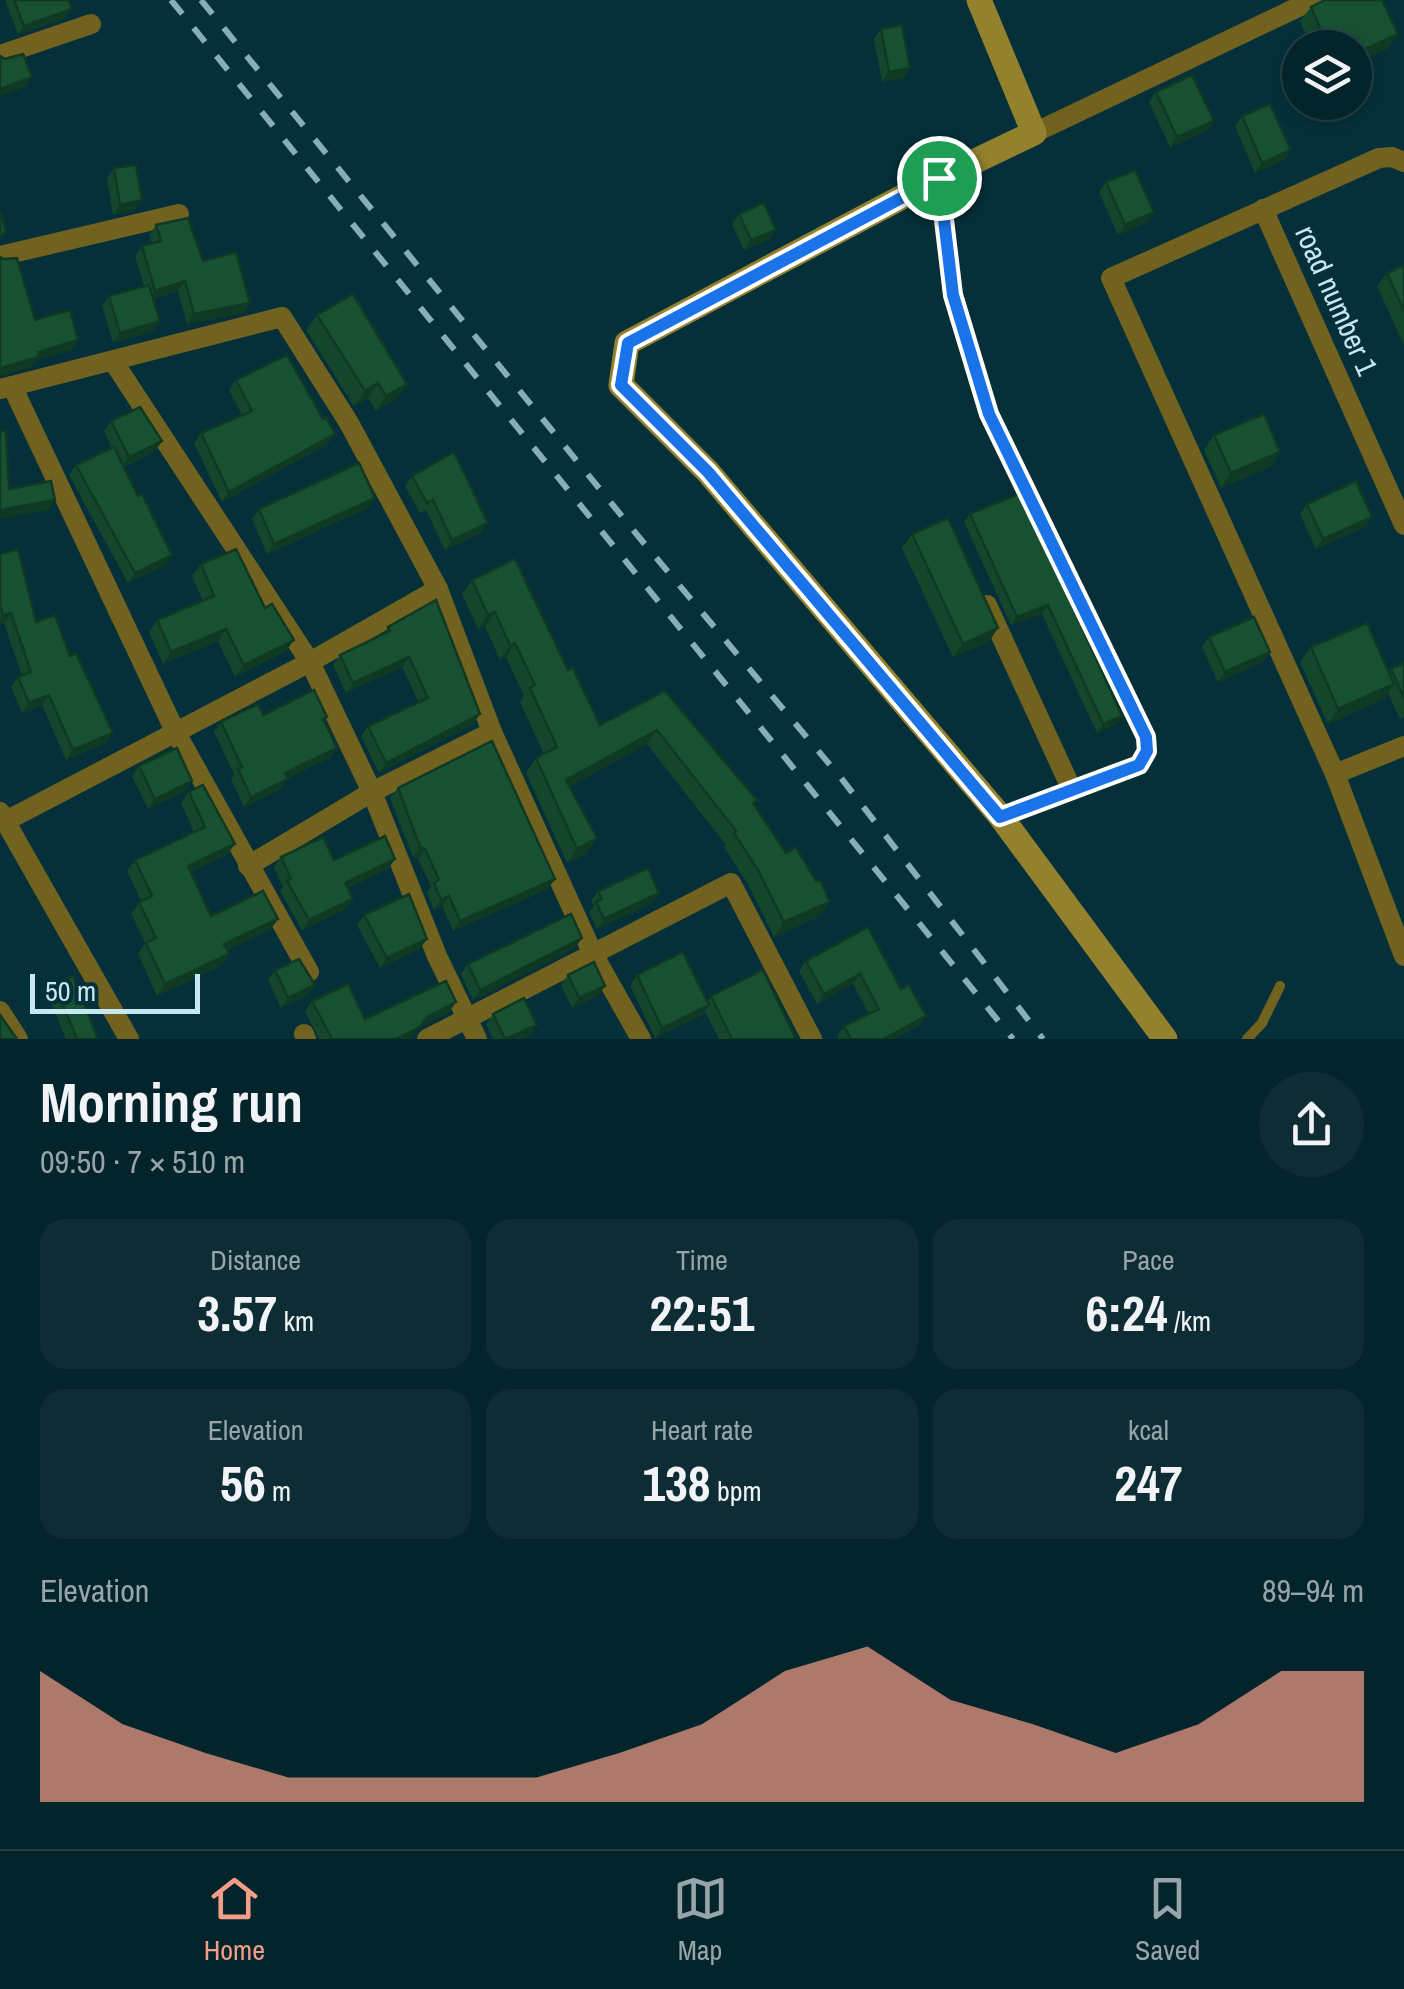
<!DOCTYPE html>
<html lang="en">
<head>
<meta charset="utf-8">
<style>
  :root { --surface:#04242c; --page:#0d2c34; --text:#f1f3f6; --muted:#97a4a9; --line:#254148; --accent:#f49e87 }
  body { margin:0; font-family:"Archivo Narrow",sans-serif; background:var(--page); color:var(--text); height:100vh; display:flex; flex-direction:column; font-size:38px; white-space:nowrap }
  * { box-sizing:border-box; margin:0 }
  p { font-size:32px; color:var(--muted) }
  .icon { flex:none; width:55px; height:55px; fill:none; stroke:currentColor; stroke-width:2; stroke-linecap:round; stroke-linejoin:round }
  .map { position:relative; height:1039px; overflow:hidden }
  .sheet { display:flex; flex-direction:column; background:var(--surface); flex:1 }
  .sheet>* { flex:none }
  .tools { position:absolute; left:1282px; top:30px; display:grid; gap:20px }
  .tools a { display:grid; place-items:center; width:90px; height:90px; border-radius:50%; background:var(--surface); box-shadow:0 5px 15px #0003,0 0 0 2px var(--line); font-size:50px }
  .scale { position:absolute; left:30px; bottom:25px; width:170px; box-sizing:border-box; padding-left:10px; border:5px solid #c5e8f2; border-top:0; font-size:28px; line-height:35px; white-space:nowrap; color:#c5e8f2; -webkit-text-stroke:8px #05303a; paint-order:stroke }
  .pin { position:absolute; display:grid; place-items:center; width:85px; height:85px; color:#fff; margin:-42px; border:5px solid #fff; border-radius:50%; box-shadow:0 2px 10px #0007 }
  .round { display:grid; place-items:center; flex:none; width:105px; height:105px; border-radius:52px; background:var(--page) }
  .summary { display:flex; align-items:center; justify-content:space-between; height:170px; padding:0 40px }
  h1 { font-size:55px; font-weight:700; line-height:75px }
  .figures { display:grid; grid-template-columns:repeat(3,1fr); gap:15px; height:170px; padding:10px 40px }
  .figures div { display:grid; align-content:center; border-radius:25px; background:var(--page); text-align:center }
  .figures b { font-size:50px; font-weight:700 }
  .figures small { font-size:28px; font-weight:400 }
  .figures p { font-size:28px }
  .chart { height:280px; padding:20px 40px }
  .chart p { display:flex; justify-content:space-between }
  .chart svg { width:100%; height:180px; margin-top:10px; fill:var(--accent); opacity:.7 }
  .menu { display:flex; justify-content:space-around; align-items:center; height:140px; border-top:2px solid var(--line); background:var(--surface); font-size:28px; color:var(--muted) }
  .menu a { display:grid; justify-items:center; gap:5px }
  .menu .current { color:var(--accent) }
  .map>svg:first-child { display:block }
</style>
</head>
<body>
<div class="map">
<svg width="1404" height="1039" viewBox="0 0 1404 1039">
  <rect width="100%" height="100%" fill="#05303a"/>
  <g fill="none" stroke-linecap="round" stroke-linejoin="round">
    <polyline stroke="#716220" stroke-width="10" points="1247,1039 1262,1023 1280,986"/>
    <g stroke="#716220" stroke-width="20">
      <polyline points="0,55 91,24"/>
      <polyline points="1034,133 1313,0"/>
      <polyline points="1404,162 1392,157 1379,158 1111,278 1335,774 1404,956"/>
      <polyline points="939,179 953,295 989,414 1146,737 1147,751 1139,765 1001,817"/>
      <polyline points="1263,209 1404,525"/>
      <polyline points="0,256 179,214"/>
      <polyline points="113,361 310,662 372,792 437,956 477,1039"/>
      <polyline points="12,386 175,731 309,972"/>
      <polyline points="0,389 282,317 349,423 438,589 492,732 593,954 641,1039"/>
      <polyline points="987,605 1072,790"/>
      <polyline points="1335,774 1404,746"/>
      <polyline points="0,812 129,1039"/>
      <polyline points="4,822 310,662 438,589"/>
      <polyline points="248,866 372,792 492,732"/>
      <polyline points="0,1011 18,1039"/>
      <polyline points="304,1034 306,1039"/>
      <polyline points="427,1039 731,883 812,1039"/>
    </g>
    <polyline stroke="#94812e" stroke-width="25" points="979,0 1034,133 921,187 627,343 621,385 708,472 1001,817 1165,1039"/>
    <g stroke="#87adb7" stroke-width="6" stroke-dasharray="18 18" stroke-linecap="butt">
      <polyline points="171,0 1013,1039"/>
      <polyline points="201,0 643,542 841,778 1043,1039"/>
    </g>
  </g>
  <g fill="#14462b">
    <polygon points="5,0 68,0 66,18 18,34"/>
    <polygon points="1311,7 1398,34 1387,49 1312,48 1300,21"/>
    <polygon points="881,29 910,68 903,78 882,82 874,39"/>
    <polygon points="1156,92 1214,121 1207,131 1170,147 1149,102"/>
    <polygon points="1242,116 1291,150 1284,160 1255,173 1235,126"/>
    <polygon points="114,168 135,210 113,215 107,178"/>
    <polygon points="1106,182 1147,222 1118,235 1099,192"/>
    <polygon points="739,214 776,230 768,240 744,250 732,224"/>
    <polygon points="156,225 203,261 250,303 243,313 187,324 178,291 153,299 160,321 153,331 113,343 102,306 109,296 144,286 135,256 142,246 152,243 149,235"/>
    <polygon points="1404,265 1404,345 1377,286 1387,273"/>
    <polygon points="317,315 407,384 396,399 376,411 368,398 354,406 306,330"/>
    <polygon points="236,380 328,444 222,502 194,443 201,433 242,415 229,390"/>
    <polygon points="111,421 162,441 155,451 124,467 165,565 128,583 69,475 76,465 112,448 104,431"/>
    <polygon points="1214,435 1280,452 1270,467 1221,488 1204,450"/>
    <polygon points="412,476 481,533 445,550 426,510 420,513 405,486"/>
    <polygon points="1021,493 1122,716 1116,724 1097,733 1042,614 1011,625 964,522 970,514"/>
    <polygon points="1307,504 1365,527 1316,549 1300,514"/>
    <polygon points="368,508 267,554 252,519 259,509"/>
    <polygon points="912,534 989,642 953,657 902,548"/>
    <polygon points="0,554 36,622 70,656 106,743 66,760 42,705 22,713 11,687 18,677 22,676 4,623 0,624"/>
    <polygon points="201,564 265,608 294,640 285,652 235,677 218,641 163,664 149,632 157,620 203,601 192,576"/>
    <polygon points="472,580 568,670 600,725 665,691 754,804 820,916 774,937 748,884 724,847 726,845 647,744 569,787 587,853 567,863 526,773 536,758 544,754 520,702 524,696 506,657 500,660 485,626 478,629 462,594"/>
    <polygon points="388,627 480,714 473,724 379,773 361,736 368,726 419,703 402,667 346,693 333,665 340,655 384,634"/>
    <polygon points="1209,637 1263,662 1218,682 1202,647"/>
    <polygon points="1311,647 1389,672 1391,669 1404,663 1404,717 1400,719 1388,693 1384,699 1328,724 1300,662"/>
    <polygon points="263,715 327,717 324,721 337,748 330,758 288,778 281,789 244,807 231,779 234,774 214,732 221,722"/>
    <polygon points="139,766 185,791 148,809 132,776"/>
    <polygon points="398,788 548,889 453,931 442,906 434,910 427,893 431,887 418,859 413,857 390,798"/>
    <polygon points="189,792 227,855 191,872 211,916 278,919 270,930 227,950 229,954 221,966 157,996 138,954 145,943 131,913 141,901 127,871 135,860 194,832 181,803"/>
    <polygon points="281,857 334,860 395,859 388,869 348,888 346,909 302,930 280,891 283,887 274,867"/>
    <polygon points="598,891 652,903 597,929 589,912 594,906 591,901"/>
    <polygon points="364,915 420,949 380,968 357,925"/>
    <polygon points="868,927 901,989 926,1016 919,1026 894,1039 839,1039 837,1036 844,1026 869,1014 853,984 817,1004 799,971 806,961"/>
    <polygon points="575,948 473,1000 461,974 468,964"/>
    <polygon points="275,970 315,985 308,995 281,1008 268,980"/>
    <polygon points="568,975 598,996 572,1008 561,985"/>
    <polygon points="637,975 707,1001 711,996 796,1039 719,1039 705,1011 702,1015 655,1038 630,985"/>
    <polygon points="54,983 98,1039 66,1039 47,993"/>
    <polygon points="312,1001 365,1019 456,1002 449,1012 420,1027 413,1037 410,1039 319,1039 305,1011"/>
    <polygon points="493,1014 537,1025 530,1035 522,1039 493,1039 486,1024"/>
  </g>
  <g fill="#103923">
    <polygon points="72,9 66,18 18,34 24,26"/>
    <polygon points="1398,34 1387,49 1355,64 1355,54"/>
    <polygon points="910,68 903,78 882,82 889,72"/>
    <polygon points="32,77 25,87 0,96 0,89"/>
    <polygon points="1214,121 1207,131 1170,147 1177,137"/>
    <polygon points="1291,150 1284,160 1255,173 1262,163"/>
    <polygon points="142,200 135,210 113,215 120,205"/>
    <polygon points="1154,212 1147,222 1118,235 1125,225"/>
    <polygon points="776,230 768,240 744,250 751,240"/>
    <polygon points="185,281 178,291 148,301 155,291"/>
    <polygon points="250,303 243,313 187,324 194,314"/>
    <polygon points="160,321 153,331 113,343 120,333"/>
    <polygon points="78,340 71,350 37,360 32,367 0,376 0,368 38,352"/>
    <polygon points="378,383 368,398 354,406 365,391"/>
    <polygon points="407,384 396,399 376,411 386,396"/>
    <polygon points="335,434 328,444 222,502 229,492"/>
    <polygon points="162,441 155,451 122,467 129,457"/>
    <polygon points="1280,452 1270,467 1221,488 1231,473"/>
    <polygon points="375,498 368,508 267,554 274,544"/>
    <polygon points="55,500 48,510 0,519 0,510"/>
    <polygon points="1372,517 1365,527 1316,549 1323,539"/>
    <polygon points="488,523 481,533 445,550 452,540"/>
    <polygon points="172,555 165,565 128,583 135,573"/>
    <polygon points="1048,605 1042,614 1011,625 1017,617"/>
    <polygon points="495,612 485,626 478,629 488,615"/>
    <polygon points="11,613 4,623 0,624 0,619 3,615"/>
    <polygon points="998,628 989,642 953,657 963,644"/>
    <polygon points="226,629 218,641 163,664 171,652"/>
    <polygon points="294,640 285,652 235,677 244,665"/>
    <polygon points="515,643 506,657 500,660 510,646"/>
    <polygon points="1270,652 1263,662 1218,682 1225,672"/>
    <polygon points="409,657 402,667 346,693 353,683"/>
    <polygon points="1394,684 1384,699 1328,724 1338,709"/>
    <polygon points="49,695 42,705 22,713 29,703"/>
    <polygon points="480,714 473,724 379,773 386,763"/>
    <polygon points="1122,716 1116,724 1097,733 1103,724"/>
    <polygon points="657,730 647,744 556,794 566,780"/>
    <polygon points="113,733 106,743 66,760 73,750"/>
    <polygon points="337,748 330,758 278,783 285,773"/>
    <polygon points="288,779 281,789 244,807 251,797"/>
    <polygon points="192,781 185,791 148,809 155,799"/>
    <polygon points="597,838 587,853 567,863 577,849"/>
    <polygon points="235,844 227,855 180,877 188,866"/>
    <polygon points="420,847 425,849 418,859 413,857"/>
    <polygon points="395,859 388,869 338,893 345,883"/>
    <polygon points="555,879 548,889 453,931 460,921"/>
    <polygon points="659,893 652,903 597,929 604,919"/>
    <polygon points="449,896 442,906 434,910 441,900"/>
    <polygon points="353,899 346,909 302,930 309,920"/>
    <polygon points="830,902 820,916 774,937 784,922"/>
    <polygon points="278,919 270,930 216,956 224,944"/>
    <polygon points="582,938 575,948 473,1000 480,990"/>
    <polygon points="427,939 420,949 380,968 387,958"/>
    <polygon points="229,954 221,966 157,996 165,984"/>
    <polygon points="860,974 853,984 817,1004 824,994"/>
    <polygon points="315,985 308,995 281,1008 288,998"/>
    <polygon points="605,986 598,996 572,1008 579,998"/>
    <polygon points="456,1002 449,1012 420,1027 427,1017"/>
    <polygon points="709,1005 702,1015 655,1038 662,1028"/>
    <polygon points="926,1016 919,1026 894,1039 884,1039"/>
    <polygon points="537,1025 530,1035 522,1039 508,1039"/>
    <polygon points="420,1027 413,1037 410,1039 396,1039"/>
  </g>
  <g fill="#175132" stroke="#103923" stroke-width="2.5">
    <polygon points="14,0 68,0 72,9 24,26"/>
    <polygon points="1325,0 1382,0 1398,34 1355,54 1355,48 1329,48 1311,7"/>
    <polygon points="902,25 910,68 889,72 881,29"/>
    <polygon points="23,54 32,77 0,89 0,56 5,59"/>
    <polygon points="1192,75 1214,121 1177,137 1156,92"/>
    <polygon points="1270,104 1291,150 1262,163 1242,116"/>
    <polygon points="136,165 142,200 120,205 114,168"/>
    <polygon points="1135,170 1154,212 1125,225 1106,182"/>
    <polygon points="764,203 776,230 751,240 739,214"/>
    <polygon points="0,211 6,232 0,237"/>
    <polygon points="188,218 203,261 236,252 250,303 194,314 185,281 155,291 142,246 161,241 156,225"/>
    <polygon points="0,257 4,259 17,258 35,320 70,310 78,340 38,352 39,357 0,368"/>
    <polygon points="1404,265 1404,311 1387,273"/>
    <polygon points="149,285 160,321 120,333 109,296"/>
    <polygon points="353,294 407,384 386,396 378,383 365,391 317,315"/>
    <polygon points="287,355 323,419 326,417 335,434 229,492 201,433 252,411 236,380"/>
    <polygon points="140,407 162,441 129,457 111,421"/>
    <polygon points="1264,414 1280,452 1231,473 1214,435"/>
    <polygon points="0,431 6,431 9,489 51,481 55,500 0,510"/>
    <polygon points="114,447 138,496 142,494 172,555 135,573 76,465"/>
    <polygon points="454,452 488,523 452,540 433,500 427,503 412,476"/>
    <polygon points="359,463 375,498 274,544 259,509"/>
    <polygon points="1356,481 1372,517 1323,539 1307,504"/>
    <polygon points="1021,493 1122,716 1103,724 1048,605 1017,617 970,514"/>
    <polygon points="948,518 998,628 963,644 912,534"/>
    <polygon points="18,549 36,622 55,615 70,656 76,653 113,733 73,750 49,695 29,703 18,677 31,672 11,613 3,615 0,605 0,554"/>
    <polygon points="236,549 265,608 272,604 294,640 244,665 226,629 171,652 157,620 214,596 201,564"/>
    <polygon points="515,559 568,670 573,668 600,725 665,691 757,800 753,803 786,853 796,847 816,881 820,880 830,902 784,922 758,870 734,833 736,831 657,730 566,780 597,838 577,849 536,758 557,747 530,688 535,685 515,643 510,646 495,612 488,615 472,580"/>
    <polygon points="436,600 480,714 386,763 368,726 428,698 409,657 353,683 340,655 390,631 388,627"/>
    <polygon points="1254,617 1270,652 1225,672 1209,637"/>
    <polygon points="1367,623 1394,684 1338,709 1311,647"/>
    <polygon points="1404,663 1404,698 1391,669"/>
    <polygon points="314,690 327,717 323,719 337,748 285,773 288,779 251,797 238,769 242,767 221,722 258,704 263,715"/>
    <polygon points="492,741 555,879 460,921 449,896 441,900 434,883 439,880 425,849 420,847 398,788"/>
    <polygon points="177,748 192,781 155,799 139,766"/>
    <polygon points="203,785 235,844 188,866 211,916 263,891 278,919 224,944 229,954 165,984 146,943 156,938 139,902 152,896 135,860 205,827 189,792"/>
    <polygon points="385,836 395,859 345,883 353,899 309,920 287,881 291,879 281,857 323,837 334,860"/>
    <polygon points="648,868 659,893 604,919 596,902 602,899 598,891"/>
    <polygon points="409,894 427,939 387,958 364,915"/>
    <polygon points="571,914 582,938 480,990 468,964"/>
    <polygon points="868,927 901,989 909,985 926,1016 885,1038 886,1039 851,1039 844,1026 879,1009 860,974 824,994 806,961"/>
    <polygon points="683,952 709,1005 662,1028 637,975"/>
    <polygon points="299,959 315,985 288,998 275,970"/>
    <polygon points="594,962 605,986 579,998 568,975"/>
    <polygon points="763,970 796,1039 732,1039 711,996"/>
    <polygon points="73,976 98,1039 77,1039 54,983"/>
    <polygon points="446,981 456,1002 427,1017 420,1027 396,1039 332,1039 312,1001 348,984 365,1019"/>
    <polygon points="524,998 537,1025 505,1039 493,1014"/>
    <polygon points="0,1015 17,1039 0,1039"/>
  </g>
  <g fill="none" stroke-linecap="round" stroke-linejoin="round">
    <g stroke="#fff" stroke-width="20">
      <polygon id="route" points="939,178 953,295 989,414 1146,737 1147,751 1139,765 1000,817 708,472 621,385 628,343"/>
    </g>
    <use href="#route" stroke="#1a73e8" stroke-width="12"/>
  </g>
  <g text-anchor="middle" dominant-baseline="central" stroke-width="8" stroke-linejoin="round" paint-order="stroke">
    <g font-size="30" fill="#c5e8f2" stroke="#05303a">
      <text transform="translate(1337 300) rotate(66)">road number 1</text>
    </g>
  </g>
</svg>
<div class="tools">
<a><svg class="icon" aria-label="layers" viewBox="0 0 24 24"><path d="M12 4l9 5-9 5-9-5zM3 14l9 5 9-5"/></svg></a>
</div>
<div class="scale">50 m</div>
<div class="pin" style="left:939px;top:178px;background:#1e9e55"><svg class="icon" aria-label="arrive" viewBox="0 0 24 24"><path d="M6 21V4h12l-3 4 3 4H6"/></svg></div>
</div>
<section class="sheet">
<div class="summary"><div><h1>Morning run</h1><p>09:50 · 7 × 510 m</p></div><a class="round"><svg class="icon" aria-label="share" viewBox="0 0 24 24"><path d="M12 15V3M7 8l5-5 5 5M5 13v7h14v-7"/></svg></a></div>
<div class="figures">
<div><p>Distance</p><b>3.57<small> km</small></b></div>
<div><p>Time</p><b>22:51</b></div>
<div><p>Pace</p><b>6:24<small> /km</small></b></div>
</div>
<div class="figures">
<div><p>Elevation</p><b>56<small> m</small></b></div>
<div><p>Heart rate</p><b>138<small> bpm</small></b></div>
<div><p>kcal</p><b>247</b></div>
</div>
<div class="chart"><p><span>Elevation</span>89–94 m</p>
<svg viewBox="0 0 160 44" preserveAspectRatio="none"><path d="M0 44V12L10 25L20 32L30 38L40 38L50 38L60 38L70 32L80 25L90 12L100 6L110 19L120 25L130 32L140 25L150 12L160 12V44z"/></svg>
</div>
</section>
<nav class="menu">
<a class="current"><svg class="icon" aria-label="home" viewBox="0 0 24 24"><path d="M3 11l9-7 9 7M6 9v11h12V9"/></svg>Home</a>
<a><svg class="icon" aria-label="map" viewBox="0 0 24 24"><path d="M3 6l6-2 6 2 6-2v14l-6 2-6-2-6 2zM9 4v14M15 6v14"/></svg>Map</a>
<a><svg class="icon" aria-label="saved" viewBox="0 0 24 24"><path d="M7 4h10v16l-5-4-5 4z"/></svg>Saved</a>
</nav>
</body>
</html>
